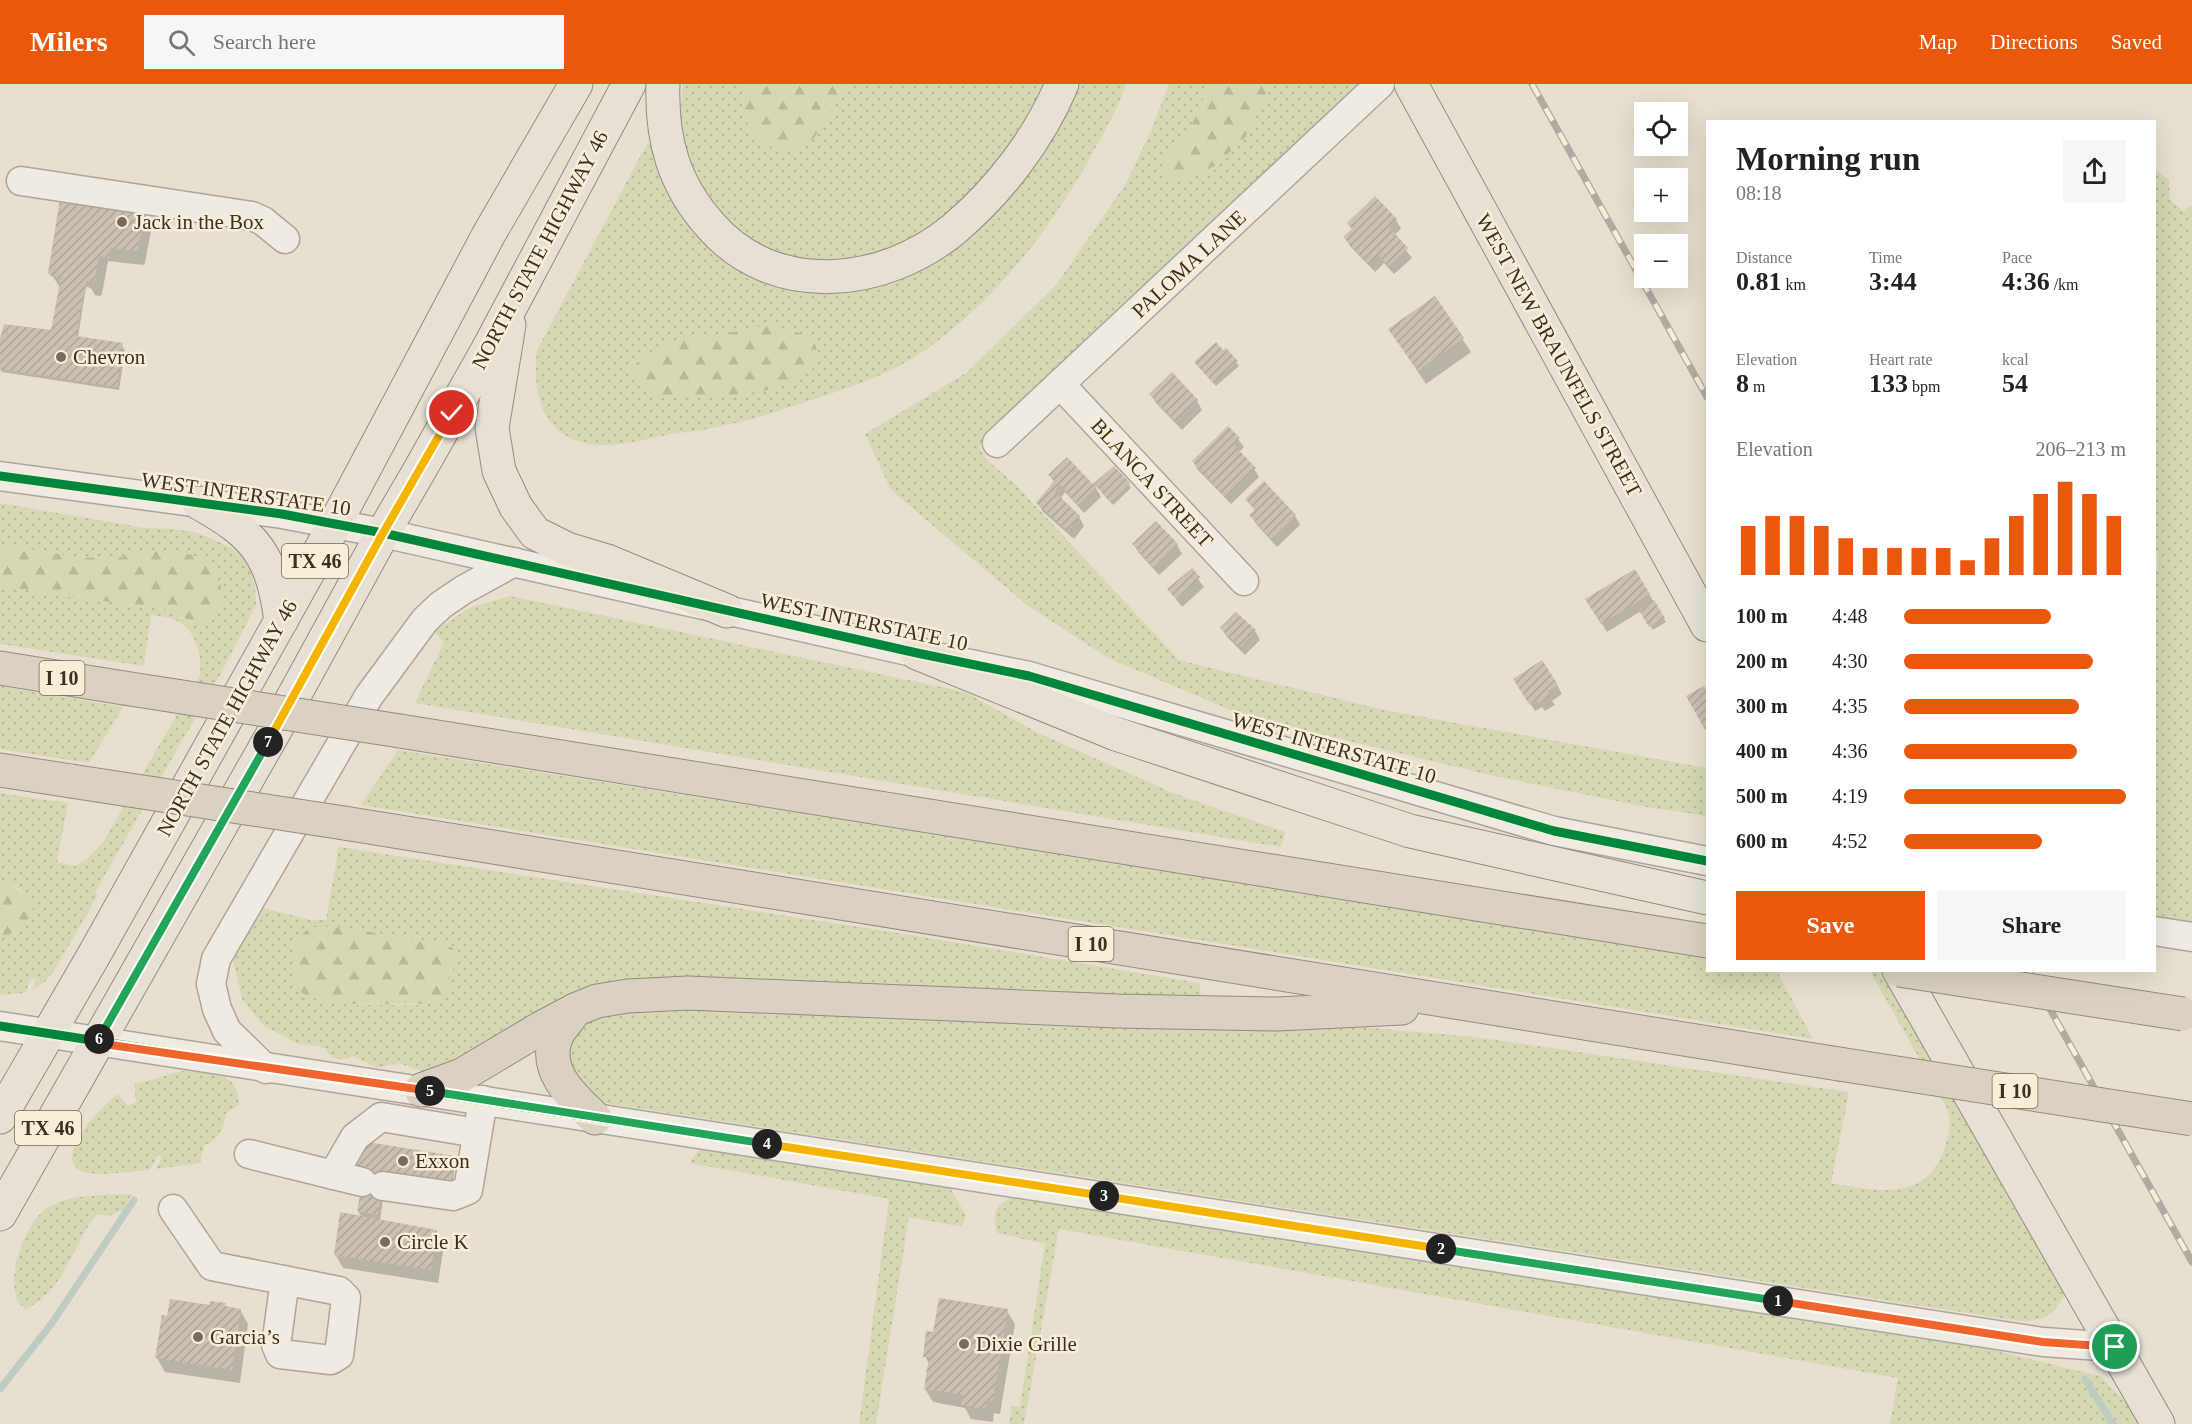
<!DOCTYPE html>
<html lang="en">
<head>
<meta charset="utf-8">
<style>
  :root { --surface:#fff; --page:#f6f6f6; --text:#222; --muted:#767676; --accent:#ea580c }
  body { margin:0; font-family:Georgia,serif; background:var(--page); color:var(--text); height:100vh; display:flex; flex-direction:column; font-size:22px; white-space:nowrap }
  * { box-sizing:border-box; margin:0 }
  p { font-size:20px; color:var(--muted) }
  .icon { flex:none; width:33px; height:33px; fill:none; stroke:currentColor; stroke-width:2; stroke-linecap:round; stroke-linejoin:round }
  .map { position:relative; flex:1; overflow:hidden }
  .details { position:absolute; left:1706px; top:36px; width:450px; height:852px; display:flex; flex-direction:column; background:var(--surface); border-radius:0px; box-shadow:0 6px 24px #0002 }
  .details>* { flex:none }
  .controls { position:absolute; left:1634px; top:18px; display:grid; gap:12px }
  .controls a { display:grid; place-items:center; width:54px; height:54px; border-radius:0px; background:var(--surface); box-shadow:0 6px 24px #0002; font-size:30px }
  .pin { position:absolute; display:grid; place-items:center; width:51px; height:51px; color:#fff; margin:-26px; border:3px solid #fff; border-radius:50%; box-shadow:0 2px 6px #0007 }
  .km { position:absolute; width:30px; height:30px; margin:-15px; border-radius:50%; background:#222; color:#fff; font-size:16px; line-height:30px; text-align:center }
  .round { display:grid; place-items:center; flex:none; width:63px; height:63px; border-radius:0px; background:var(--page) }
  .overview { display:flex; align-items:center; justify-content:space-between; height:102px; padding:0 30px }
  h1 { font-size:33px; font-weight:600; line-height:45px }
  .stats { display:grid; grid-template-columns:repeat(3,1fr); gap:9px; height:102px; padding:6px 30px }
  .stats div { display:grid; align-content:center }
  .stats b { font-size:26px; font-weight:600 }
  .stats small { font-size:16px; font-weight:400 }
  .stats p { font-size:16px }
  .chart { height:168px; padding:12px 30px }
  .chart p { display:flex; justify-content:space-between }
  .chart svg { width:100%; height:108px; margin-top:6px; stroke:var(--accent); stroke-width:6 }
  .cta { display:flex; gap:12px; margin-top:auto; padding:12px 30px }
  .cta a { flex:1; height:69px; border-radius:0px; background:var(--accent); color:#fff; font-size:24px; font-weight:600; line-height:69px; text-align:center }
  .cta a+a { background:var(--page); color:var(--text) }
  ul { padding:0 30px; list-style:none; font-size:20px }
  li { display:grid; grid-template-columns:96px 72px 1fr; align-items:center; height:45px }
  li i { height:15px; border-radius:8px; background:var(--accent) }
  header { display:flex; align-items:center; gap:36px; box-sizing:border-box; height:84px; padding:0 30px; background:var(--accent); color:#fff }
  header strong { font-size:28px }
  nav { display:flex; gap:33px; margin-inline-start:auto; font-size:21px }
  .search { width:420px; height:54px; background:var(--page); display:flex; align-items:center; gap:15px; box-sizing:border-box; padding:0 21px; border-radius:0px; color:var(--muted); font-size:22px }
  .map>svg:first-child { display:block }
</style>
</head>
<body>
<header>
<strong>Milers</strong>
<div class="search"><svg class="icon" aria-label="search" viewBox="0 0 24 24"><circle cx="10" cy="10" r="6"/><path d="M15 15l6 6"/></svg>Search here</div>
<nav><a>Map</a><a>Directions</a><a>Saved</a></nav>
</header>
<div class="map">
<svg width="2192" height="1340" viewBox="0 0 2192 1340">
  <defs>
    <pattern id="grass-dots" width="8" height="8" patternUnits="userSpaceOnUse" patternTransform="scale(1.5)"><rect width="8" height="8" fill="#d6d7b3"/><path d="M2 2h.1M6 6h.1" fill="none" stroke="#b9b99a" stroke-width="1.8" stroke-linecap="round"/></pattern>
    <pattern id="forest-firs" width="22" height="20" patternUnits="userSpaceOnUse" patternTransform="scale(1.5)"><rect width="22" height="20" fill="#d6d7b3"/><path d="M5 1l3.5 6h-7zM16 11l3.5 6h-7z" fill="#b9b99a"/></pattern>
    <pattern id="building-hatch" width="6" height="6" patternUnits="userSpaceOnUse" patternTransform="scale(1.5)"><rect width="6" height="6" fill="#cbbfb2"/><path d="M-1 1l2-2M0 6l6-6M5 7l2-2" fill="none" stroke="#afa499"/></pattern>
  </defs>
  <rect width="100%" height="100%" fill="#e7e0d1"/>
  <g fill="url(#grass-dots)" fill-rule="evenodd">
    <polygon points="683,0 742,0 743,33 765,61 838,18 849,0 1048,0 1020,55 946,135 907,159 842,178 800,176 765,164 732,140 702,106 685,67 680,32"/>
    <path d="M 1078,0 L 1126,0 C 1119,22 1108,41 1097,61 C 1055,140 998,215 924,267 C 892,289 857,301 821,313 C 795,321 769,331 743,337 C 719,344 693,347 667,351 C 638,357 603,367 574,356 C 538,342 533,299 537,266 L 647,60 L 651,59 L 738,183 L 949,167 C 1015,122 1046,71 1078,0 Z"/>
    <polygon points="1169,0 1206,0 1203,17 1185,55 1167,71 1191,95 1216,81 1245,54 1271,0 1358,0 979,363 987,376 1015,400 1179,576 1384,626 1707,684 1707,732 1646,723 1485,690 1242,631 1108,574 1027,521 891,406 865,350 966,289 1056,201 1125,101 1151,47"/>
    <path d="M 2154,85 L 2169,96 L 2170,116 L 2183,127 L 2192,121 L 2192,852 L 2154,846 L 2154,492 C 2160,482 2158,470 2154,461 Z"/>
    <path d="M 0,419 L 145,444 L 174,445 L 198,449 L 232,464 L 242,471 L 249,483 L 255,502 L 256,521 L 219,593 L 95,808 L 98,811 L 57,882 C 51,892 44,900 33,905 L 36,895 L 30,895 L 26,909 L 0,911 L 0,856 L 30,835 L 21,806 L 0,795 L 0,709 L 68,719 L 57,778 L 75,782 L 87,775 L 103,758 L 200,591 C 202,571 196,544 175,536 C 168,533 159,532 151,531 L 144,582 L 0,560 L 0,500 L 40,509 L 165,525 L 193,540 L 147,467 L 116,474 L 75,473 L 0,460 Z"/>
    <polygon points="510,512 965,608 1038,649 1173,709 1285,748 1281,763 415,619 444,558 434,548 469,524"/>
    <polygon points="0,602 123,623 89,679 0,665"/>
    <polygon points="398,666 1707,872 1707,886 1777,887 1813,955 361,721"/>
    <path d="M 339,763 L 892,848 L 1200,899 L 1201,917 L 605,899 L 584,904 L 568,911 L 546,928 L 467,975 L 427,989 L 399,979 L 377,984 L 353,972 C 342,977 330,976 326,965 L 318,962 L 298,960 L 263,941 L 242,915 L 233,876 L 263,824 L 311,836 L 326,836 ZM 310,843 L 346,844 L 443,860 L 452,890 L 448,898 L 448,906 L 426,921 L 357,921 L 325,916 L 307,910 Z"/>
    <path d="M 1870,887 L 1888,887 L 2066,1209 C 2053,1232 2046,1237 2020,1237 L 605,1019 C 577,1003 576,996 567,966 C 569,961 571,954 575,950 C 597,924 646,925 678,921 L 1338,941 L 1476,953 L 1849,1008 L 1831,1099 C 1877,1107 1928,1119 1945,1063 C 1950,1046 1952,1039 1946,1022 Z"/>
    <path d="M 182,987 C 209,989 239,986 239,1021 L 226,1029 C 223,1044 220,1057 204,1061 L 200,1079 L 156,1085 L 162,1072 L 159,1070 L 150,1086 C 135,1087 91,1094 79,1086 C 55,1068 104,1020 118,1010 L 128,1022 L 136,1018 L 134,1000 Z"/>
    <polygon points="699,1066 712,1066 947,1099 966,1131 962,1143 909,1133 876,1340 859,1340 889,1115 690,1079 693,1073"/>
    <path d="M 132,1110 L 123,1126 L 109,1132 L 97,1130 C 71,1162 67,1204 26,1225 C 0,1209 22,1149 39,1131 C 44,1126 52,1121 59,1118 C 81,1110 109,1111 132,1110 Z"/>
    <path d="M 1018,1112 L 1988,1265 L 2100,1292 L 2127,1320 L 2139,1340 L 1890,1340 L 1898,1294 L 1059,1145 L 1024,1340 L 1009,1340 L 1012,1322 L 1020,1323 L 1045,1160 L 997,1149 C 992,1126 996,1119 1018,1112 Z"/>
  </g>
  <g fill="url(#forest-firs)">
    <polygon points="849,0 812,57 789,67 765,61 743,33 742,0"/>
    <polygon points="1206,0 1271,0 1245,54 1216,81 1191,95 1169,98 1161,88 1167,71 1185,55 1203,17"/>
    <path d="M 772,241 L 795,247 L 813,256 L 819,270 C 818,274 816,280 814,283 C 806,292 776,304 763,307 C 744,311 662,318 647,309 C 639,304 634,294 631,286 C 644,268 668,257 690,253 C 699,251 709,253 718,251 C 736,248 753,243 772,241 Z"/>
    <polygon points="0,460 75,473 116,474 147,467 175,467 192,471 208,478 215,489 221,503 222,520 216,532 208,541 201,542 165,525 40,509 0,500"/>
    <path d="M 0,795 C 12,802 46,818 28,836 C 21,844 9,850 0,856 Z"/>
    <path d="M 310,843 L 346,844 L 443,860 L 453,864 C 460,882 451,884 448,900 C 448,905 448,909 444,913 C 439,918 432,919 426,921 C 399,918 311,928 296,902 C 293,896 293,889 293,883 C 293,864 295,856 310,843 Z"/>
  </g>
  <g fill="#0003">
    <polygon points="142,126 152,142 145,179 143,181 108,177 102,210 100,212 95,211 91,204 86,203 78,253 122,262 125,267 119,306 2,288 0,285 0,268 52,248 60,203 50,189"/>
    <polygon points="1396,136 1401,145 1394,151 1412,174 1394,190 1384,179 1375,188 1350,162 1345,154"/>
    <polygon points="1435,214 1471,268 1426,300 1390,246"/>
    <polygon points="1226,266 1239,282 1216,302 1198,282"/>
    <polygon points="1172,290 1197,317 1202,326 1182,346 1156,319 1151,310"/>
    <polygon points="1238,355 1244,363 1239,368 1254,385 1259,393 1231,420 1198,386 1193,377"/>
    <polygon points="1067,375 1096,404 1101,413 1084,429 1065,408 1060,415 1079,433 1084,442 1074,455 1043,428 1038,419 1055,399 1050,391"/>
    <polygon points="1264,399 1295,432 1300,441 1277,463 1256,440 1251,431 1255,427 1247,415"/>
    <polygon points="1095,400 1128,400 1131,404 1113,421"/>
    <polygon points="1134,460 1177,461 1182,470 1159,491 1139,469"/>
    <polygon points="1191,486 1204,503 1182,523 1169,506"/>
    <polygon points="1635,487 1666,538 1653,546 1641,527 1607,548 1587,515"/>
    <polygon points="1222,545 1255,547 1260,556 1245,571 1227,553"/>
    <polygon points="1557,601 1562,610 1552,617 1555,621 1545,627 1542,623 1535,627 1520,604"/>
    <polygon points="454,1073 456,1077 452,1102 386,1091 380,1137 436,1147 444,1161 438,1199 343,1184 335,1170 362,1134 358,1127 366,1087 353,1082"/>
    <polygon points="225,1221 227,1224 240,1226 248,1240 240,1299 165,1288 157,1274 169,1234"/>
    <polygon points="1007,1227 1015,1240 1000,1330 994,1329 993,1338 971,1335 965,1324 933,1318 925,1305 929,1280 925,1272 935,1249"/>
  </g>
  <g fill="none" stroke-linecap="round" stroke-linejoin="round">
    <g stroke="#bcccc2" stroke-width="7">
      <polyline points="2085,1295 2113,1340"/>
      <polyline points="0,1305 52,1239 134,1116"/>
    </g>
  </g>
  <g fill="url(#building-hatch)">
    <polygon points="1375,112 1397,135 1389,143 1408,164 1389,182 1378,171 1369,180 1343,153 1352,145 1347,139"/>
    <polygon points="60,115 145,127 138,165 135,167 111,164 109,174 99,172 95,196 92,198 86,197 76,252 123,259 117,303 0,285 0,255 4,240 51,246 61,193 51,192 48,189"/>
    <polygon points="1435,212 1464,254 1418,287 1388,245"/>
    <polygon points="1216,258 1223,266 1226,264 1238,277 1213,299 1194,278"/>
    <polygon points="1172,288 1198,316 1176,338 1149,310"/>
    <polygon points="1228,342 1240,354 1233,360 1256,384 1225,413 1192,377"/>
    <polygon points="1067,373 1093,400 1114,382 1130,399 1110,418 1097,403 1078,421 1059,400 1055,408 1080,432 1068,447 1036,419 1054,397 1048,391"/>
    <polygon points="1264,397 1296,431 1271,455 1249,431 1255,426 1245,415"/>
    <polygon points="1156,437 1178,460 1153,483 1132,460"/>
    <polygon points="1192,484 1200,493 1176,515 1167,505"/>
    <polygon points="1635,485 1650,510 1601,540 1585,515"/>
    <polygon points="1654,516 1665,534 1649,543 1639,526"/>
    <polygon points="1236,528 1256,546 1240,563 1220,544"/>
    <polygon points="1542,576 1558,601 1548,607 1551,611 1539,619 1536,615 1529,620 1513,595"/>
    <polygon points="1704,602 1707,606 1707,649 1686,612"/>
    <polygon points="355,1056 455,1072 451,1099 385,1087 378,1131 357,1127 365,1084 352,1082"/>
    <polygon points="340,1128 437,1146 431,1186 334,1171"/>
    <polygon points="939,1214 1008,1225 993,1317 987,1316 985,1325 962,1321 963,1311 924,1305 929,1273 923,1273 926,1247 933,1248"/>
    <polygon points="170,1215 210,1221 210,1217 226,1219 225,1222 241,1225 232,1286 155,1274 162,1231 167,1232"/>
  </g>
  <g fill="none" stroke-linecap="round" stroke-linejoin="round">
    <g stroke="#ada599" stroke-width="31">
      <g id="minor">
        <polyline points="21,97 252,132 263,137 285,155"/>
        <polyline points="1060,300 1244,497"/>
        <polyline points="997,359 1380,0"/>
        <polyline points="0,392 282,430 383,449 917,569 1029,592 1554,747 1707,777"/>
        <polyline points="2154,847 2192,853"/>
        <polyline points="0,942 2043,1258 2115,1263"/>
        <polyline points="266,985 227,947 217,925 211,900 216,875 369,612 425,536 441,521 463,506 514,478"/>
        <polyline points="249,1070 362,1098"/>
        <polyline points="333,1091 355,1053 381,1033 477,1049"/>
        <polyline points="383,1102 453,1112 468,1106 483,1016"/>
        <polyline points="173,1125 212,1182 339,1207 346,1214 339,1271 331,1276 280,1270 276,1261 285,1196"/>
      </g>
    </g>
    <g stroke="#928b80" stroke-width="35">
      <g id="major">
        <path d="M 663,0 C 661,56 674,101 711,142 C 775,215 884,203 954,145 C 999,107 1039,55 1062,0"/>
        <polyline points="1411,0 1707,541"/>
        <polyline points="509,241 492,344 499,387 516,423 535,449 567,465 607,477 727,527"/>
        <path d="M 199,419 C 257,451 272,472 281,537"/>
        <polyline points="917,569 1116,650 1410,747 1707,814"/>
        <polyline points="1899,886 2158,1340"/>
        <polyline points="0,1033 94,871 335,440 489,150 576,0"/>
        <polyline points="0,1130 278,641 383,449 418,389 486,269 629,0"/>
      </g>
    </g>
    <g stroke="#928b80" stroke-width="35">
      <g id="highway">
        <polyline points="0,584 124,604"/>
        <polyline points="400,647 1707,857"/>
        <polyline points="0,686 71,697"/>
        <polyline points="344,739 1839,980"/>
        <path d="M 575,926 C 570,934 563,941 558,949 C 540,984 572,1013 595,1034"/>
        <polyline points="421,1006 462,991 541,944 575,926 597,917 628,912 688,909 1117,927 1277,930 1402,924"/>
      </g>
    </g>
    <use href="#minor" stroke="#efebe3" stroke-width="28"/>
    <use href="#major" stroke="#e6e1d4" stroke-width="33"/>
    <use href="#highway" stroke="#dad1c2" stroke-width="33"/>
    <g stroke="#afaaa2" stroke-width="7">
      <g id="rail">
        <polyline points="1532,0 1707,313"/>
        <polyline points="2028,886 2192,1178"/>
      </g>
    </g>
    <use href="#rail" stroke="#f7eed8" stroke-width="4.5" stroke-dasharray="14" stroke-linecap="butt"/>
    <g stroke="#928b80" stroke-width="35" stroke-linecap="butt">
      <g id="highway-bridge">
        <polyline points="124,604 400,647"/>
        <polyline points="71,697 344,739"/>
        <polyline points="1899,886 2183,930"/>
        <polyline points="1839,980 2192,1035"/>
      </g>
    </g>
    <use href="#highway-bridge" stroke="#dad1c2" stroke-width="33"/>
    <g stroke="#f7eed8" stroke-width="13">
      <g id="cycleway">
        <polyline points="0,392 282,430 383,449 917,569 1029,592 1554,747 1707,777"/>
        <polyline points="0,942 2043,1258 2115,1263"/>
      </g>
    </g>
    <use href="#cycleway" stroke="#00873e" stroke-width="9"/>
  </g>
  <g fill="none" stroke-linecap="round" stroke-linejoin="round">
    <g stroke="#fff" stroke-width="12">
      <polyline id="split-1" points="1778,1217 2043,1258 2115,1263"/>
    </g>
    <g stroke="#fff" stroke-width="12">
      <polyline id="split-2" points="1441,1165 1778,1217"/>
    </g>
    <g stroke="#fff" stroke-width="12">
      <polyline id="split-3" points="1104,1112 1441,1165"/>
    </g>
    <g stroke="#fff" stroke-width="12">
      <polyline id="split-4" points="767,1060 1104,1112"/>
    </g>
    <g stroke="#fff" stroke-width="12">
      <polyline id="split-5" points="430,1007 767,1060"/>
    </g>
    <g stroke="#fff" stroke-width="12">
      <polyline id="split-6" points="99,955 97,959 430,1007"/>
    </g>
    <g stroke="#fff" stroke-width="12">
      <polyline id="split-7" points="99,955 268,658"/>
    </g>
    <g stroke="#fff" stroke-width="12">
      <polyline id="split-8" points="268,658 383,449 452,329"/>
    </g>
    <use href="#split-1" stroke="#f0652b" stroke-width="8"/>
    <use href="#split-2" stroke="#22a559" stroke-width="8"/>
    <use href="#split-3" stroke="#f5b400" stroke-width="8"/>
    <use href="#split-4" stroke="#f5b400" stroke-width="8"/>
    <use href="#split-5" stroke="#22a559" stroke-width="8"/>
    <use href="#split-6" stroke="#f0652b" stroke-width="8"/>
    <use href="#split-7" stroke="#22a559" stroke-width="8"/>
    <use href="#split-8" stroke="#f5b400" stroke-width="8"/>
  </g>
  <g fill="#786c5e" stroke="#f7eed8" stroke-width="2">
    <circle cx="122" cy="138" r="6"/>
    <circle cx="61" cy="273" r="6"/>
    <circle cx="403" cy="1077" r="6"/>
    <circle cx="385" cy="1158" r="6"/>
    <circle cx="198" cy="1253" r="6"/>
    <circle cx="964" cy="1260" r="6"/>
  </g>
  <g text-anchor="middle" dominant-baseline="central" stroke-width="5" stroke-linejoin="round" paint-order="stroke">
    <g fill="#f7eed8" stroke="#756857" stroke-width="1.5">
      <rect x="282" y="460" width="66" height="34" rx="4.5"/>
      <rect x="39.5" y="577" width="45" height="34" rx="4.5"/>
      <rect x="1068.5" y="843" width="45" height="34" rx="4.5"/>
      <rect x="1992.5" y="990" width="45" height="34" rx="4.5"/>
      <rect x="15" y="1027" width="66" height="34" rx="4.5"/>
    </g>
    <g font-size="20" font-weight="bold" fill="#3d2e20">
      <text x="315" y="477">TX 46</text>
      <text x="62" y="594">I 10</text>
      <text x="1091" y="860">I 10</text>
      <text x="2015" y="1007">I 10</text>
      <text x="48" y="1044">TX 46</text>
    </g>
    <g font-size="21" fill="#3d2e20" stroke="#f7eed8" text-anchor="start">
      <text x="134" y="138">Jack in the Box</text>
      <text x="73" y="273">Chevron</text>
      <text x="415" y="1077">Exxon</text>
      <text x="397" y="1158">Circle K</text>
      <text x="210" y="1253">Garcia’s</text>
      <text x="976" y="1260">Dixie Grille</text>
    </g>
    <g font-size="21" fill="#3d2e20" stroke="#f7eed8">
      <text transform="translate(540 166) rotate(-62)">NORTH STATE HIGHWAY 46</text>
      <text transform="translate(1189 180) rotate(-43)">PALOMA LANE</text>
      <text transform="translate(1559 271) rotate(61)">WEST NEW BRAUNFELS STREET</text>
      <text transform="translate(1152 399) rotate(47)">BLANCA STREET</text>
      <text transform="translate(246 410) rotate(8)">WEST INTERSTATE 10</text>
      <text transform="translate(864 538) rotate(12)">WEST INTERSTATE 10</text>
      <text transform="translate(227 634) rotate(-61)">NORTH STATE HIGHWAY 46</text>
      <text transform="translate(1334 664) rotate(16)">WEST INTERSTATE 10</text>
    </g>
  </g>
</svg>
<div class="controls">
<a><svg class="icon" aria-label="locate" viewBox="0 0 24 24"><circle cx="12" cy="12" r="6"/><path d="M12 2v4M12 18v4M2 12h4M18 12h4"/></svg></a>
<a>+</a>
<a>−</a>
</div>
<div class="pin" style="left:2115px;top:1263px;background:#1e9e55"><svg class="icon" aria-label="arrive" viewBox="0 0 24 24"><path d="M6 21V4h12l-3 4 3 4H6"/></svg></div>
<div class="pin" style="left:452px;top:329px;background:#d93025"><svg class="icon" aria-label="check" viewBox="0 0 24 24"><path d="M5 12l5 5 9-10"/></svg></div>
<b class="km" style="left:1778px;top:1217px">1</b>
<b class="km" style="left:1441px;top:1165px">2</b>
<b class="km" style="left:1104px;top:1112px">3</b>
<b class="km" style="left:767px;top:1060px">4</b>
<b class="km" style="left:430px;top:1007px">5</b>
<b class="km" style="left:99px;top:955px">6</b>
<b class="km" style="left:268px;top:658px">7</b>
<section class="details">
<div class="overview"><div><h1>Morning run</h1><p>08:18</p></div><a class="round"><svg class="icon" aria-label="share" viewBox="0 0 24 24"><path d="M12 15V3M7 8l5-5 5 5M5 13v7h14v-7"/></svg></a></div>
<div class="stats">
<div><p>Distance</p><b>0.81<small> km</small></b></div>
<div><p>Time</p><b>3:44</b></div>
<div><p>Pace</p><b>4:36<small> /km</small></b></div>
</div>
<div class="stats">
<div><p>Elevation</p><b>8<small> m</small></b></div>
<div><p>Heart rate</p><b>133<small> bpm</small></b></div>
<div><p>kcal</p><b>54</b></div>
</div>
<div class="chart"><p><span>Elevation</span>206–213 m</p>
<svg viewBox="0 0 160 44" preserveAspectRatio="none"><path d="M5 44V24M15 44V20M25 44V20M35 44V24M45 44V29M55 44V33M65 44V33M75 44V33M85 44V33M95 44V38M105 44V29M115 44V20M125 44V11M135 44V6M145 44V11M155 44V20"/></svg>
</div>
<ul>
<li><b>100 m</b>4:48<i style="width:66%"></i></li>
<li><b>200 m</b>4:30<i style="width:85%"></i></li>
<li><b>300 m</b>4:35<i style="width:79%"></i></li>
<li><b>400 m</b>4:36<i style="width:78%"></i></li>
<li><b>500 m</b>4:19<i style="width:100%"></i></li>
<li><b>600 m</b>4:52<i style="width:62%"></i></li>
</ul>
<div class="cta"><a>Save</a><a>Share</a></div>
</section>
</div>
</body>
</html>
